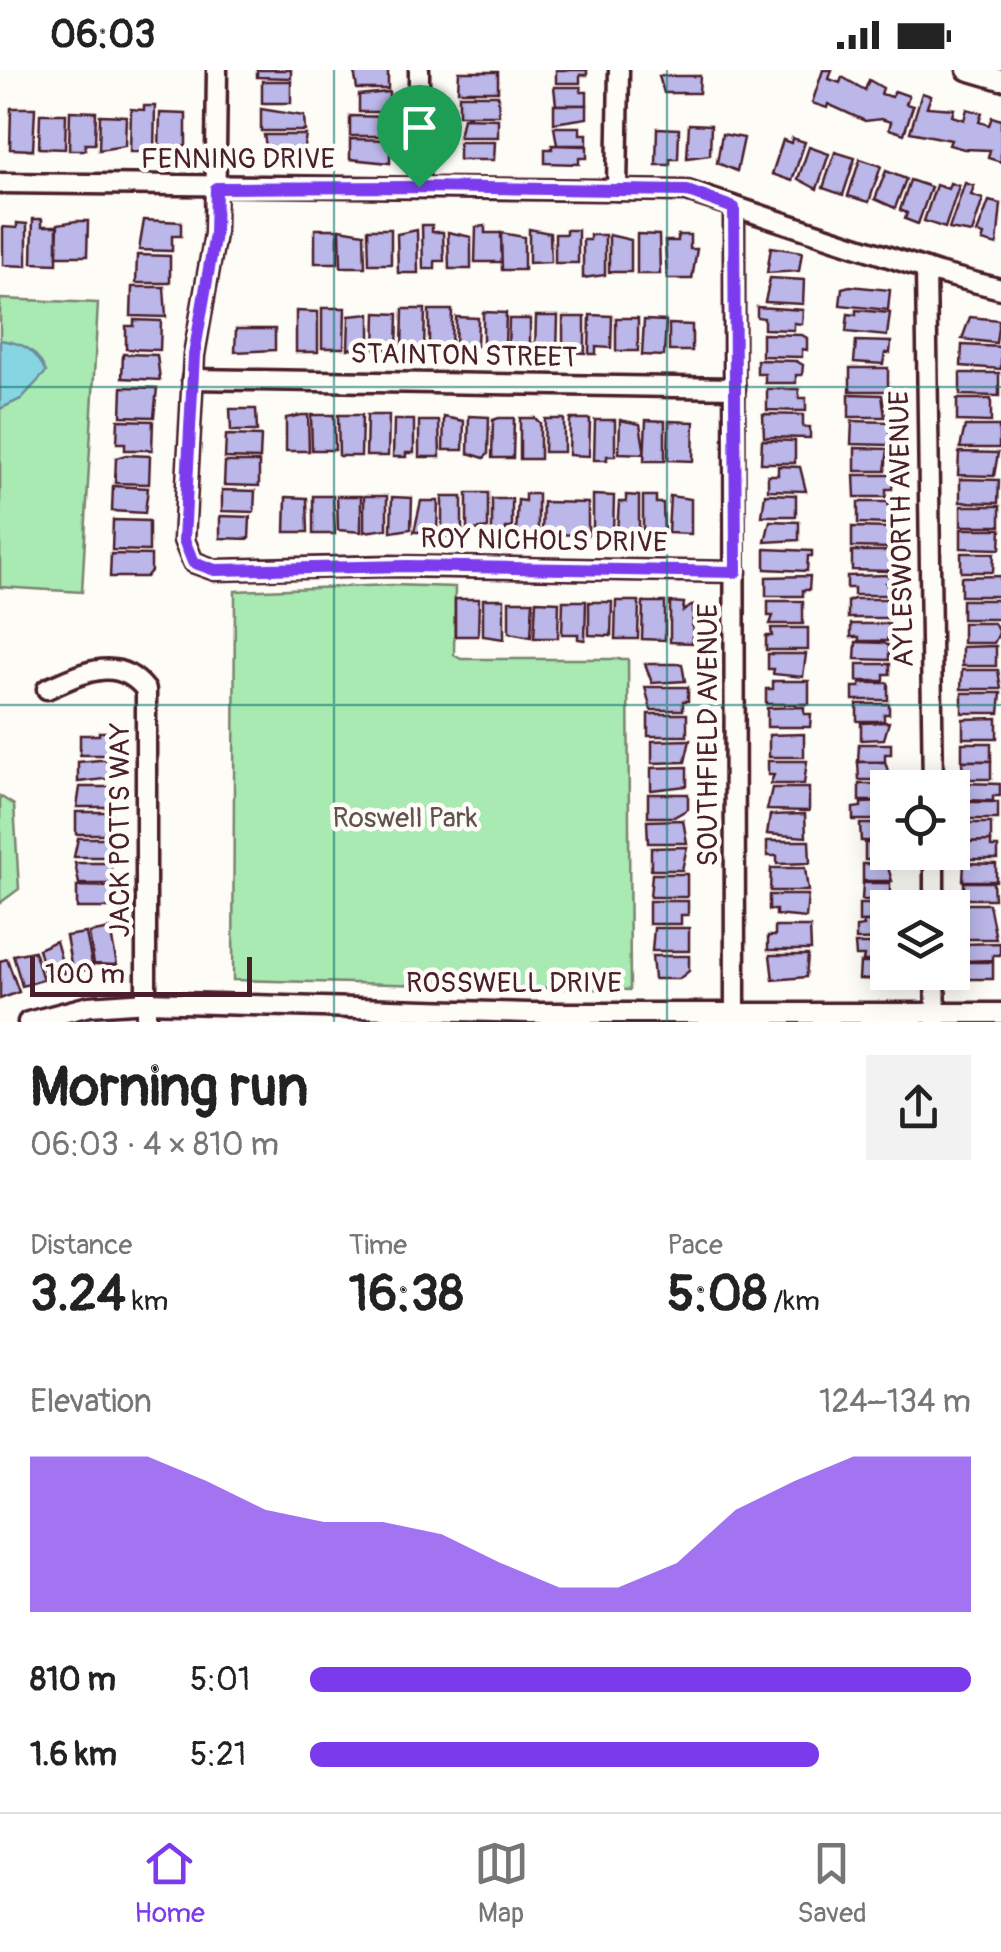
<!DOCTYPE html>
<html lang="en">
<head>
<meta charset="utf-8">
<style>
  :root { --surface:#fff; --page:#f2f2f2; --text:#222; --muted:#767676; --line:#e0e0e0; --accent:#7c3aed }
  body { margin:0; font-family:Pangolin,sans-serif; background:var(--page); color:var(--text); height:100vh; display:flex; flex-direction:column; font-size:38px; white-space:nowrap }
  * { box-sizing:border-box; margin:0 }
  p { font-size:32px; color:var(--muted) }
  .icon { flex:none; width:55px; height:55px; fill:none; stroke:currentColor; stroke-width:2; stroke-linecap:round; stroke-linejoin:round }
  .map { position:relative; height:952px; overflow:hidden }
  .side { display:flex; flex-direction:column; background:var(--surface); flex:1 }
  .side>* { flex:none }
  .tools { position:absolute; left:870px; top:700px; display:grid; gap:20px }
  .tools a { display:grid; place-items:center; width:100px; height:100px; border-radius:0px; background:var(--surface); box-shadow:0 5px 25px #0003; font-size:50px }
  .scale { position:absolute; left:30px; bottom:25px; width:222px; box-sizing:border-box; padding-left:10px; border:5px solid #4a1f2b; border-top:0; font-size:28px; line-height:35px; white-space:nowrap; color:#4a1f2b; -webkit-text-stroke:8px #fdfcf7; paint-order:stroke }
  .pin { position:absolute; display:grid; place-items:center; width:85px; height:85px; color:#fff; margin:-102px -42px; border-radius:50% 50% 50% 0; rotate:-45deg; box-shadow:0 0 10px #0007 }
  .pin .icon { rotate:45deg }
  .round { display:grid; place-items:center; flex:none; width:105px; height:105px; border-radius:0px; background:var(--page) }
  .headline { display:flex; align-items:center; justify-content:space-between; height:170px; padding:0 30px }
  h1 { font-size:55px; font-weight:800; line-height:75px }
  .stats { display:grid; grid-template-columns:repeat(3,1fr); gap:15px; height:170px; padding:10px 30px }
  .stats div { display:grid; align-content:center }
  .stats b { font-size:50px; font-weight:800 }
  .stats small { font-size:28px; font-weight:400 }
  .stats p { font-size:28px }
  .chart { height:280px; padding:20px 30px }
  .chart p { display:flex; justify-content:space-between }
  .chart svg { width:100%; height:180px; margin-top:10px; fill:var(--accent); opacity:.7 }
  ul { padding:0 30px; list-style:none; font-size:32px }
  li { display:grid; grid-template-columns:160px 120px 1fr; align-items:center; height:75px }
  li i { height:25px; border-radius:12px; background:var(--accent) }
  .status { display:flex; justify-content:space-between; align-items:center; height:70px; padding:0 50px; background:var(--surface); direction:ltr }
  .status svg { height:28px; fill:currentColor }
  .menu { display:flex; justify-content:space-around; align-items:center; height:140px; border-top:2px solid var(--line); background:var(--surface); font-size:28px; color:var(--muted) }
  .menu a { display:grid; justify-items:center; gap:5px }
  .menu .current { color:var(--accent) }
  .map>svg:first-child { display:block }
</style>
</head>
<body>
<div class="status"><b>06:03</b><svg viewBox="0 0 49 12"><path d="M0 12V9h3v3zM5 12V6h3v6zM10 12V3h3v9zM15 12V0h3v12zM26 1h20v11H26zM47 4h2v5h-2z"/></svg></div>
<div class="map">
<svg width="1001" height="952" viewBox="0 0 1001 952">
  <rect width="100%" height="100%" fill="#fdfcf7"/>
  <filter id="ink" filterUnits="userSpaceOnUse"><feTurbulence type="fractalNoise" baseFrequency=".01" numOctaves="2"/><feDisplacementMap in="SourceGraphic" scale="20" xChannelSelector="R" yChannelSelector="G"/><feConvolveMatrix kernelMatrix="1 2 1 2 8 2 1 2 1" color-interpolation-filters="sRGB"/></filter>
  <g filter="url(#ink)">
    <g fill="#a9e9b2" stroke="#7a846e" stroke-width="2.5">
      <polygon points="0,229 98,233 82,522 0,517"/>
      <polygon points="392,515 455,517 454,585 461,589 628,589 630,920 233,910 235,521"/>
      <polygon points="0,726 14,735 19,819 0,833"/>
    </g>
    <path fill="#86d5e3" stroke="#6e8c99" stroke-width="2.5" d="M 0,270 C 24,273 36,280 46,302 L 21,329 L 0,339 Z"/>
    <g fill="#bbb7e9" stroke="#4a1f2b" stroke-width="2.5">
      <polygon points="257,0 291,0 291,8 257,7"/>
      <polygon points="354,0 388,0 388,19 357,19"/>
      <polygon points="556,0 587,0 587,5 580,5 580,13 556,13"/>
      <polygon points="823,0 832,0 829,9 840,13 842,7 865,20 869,10 883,18 881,24 892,27 895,21 909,26 906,34 913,36 904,64 889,59 891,52 881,49 865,51 828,34 827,38 812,33"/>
      <polygon points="459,2 498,2 498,21 458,21"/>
      <polygon points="659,6 700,6 699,23 664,23"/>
      <rect x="262" y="11" width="29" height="22"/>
      <polygon points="554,17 581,17 581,22 587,22 587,35 556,35"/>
      <polygon points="389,22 389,42 359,42 359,25"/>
      <polygon points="922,23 931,26 927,37 954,39 952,46 964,50 967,39 982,43 979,52 989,55 992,47 1001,50 1001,92 988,88 990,80 964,79 949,75 951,70 910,62"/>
      <polygon points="459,25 498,25 499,45 459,45"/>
      <polygon points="554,35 587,35 587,48 554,53"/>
      <polygon points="144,36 155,36 154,82 130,82 131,39 144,40"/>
      <polygon points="11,38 35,38 33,80 10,79"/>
      <polygon points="261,39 304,46 305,61 261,61"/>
      <polygon points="70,41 96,42 95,74 85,74 85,80 69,80"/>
      <polygon points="160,43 186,44 186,76 159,81"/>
      <polygon points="40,44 66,44 65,79 39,78"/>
      <polygon points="100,45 126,46 125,76 99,80"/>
      <polygon points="350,46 389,47 389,66 350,66"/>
      <polygon points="463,48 498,49 498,67 459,67"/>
      <polygon points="689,54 711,55 710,85 687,88"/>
      <polygon points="554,57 580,57 580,64 587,64 587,75 557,75"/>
      <polygon points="657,58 679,59 678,89 670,89 670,95 656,95"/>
      <polygon points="722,64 744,68 737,101 717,93"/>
      <polygon points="264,65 306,65 302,88 268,88"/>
      <polygon points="792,68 805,72 792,111 772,104 783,70 791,73"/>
      <polygon points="350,69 390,70 390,93 350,89"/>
      <polygon points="459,72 495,72 494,90 459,90"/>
      <polygon points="552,75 587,76 587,88 579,88 579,94 545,93 545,79 552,79"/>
      <polygon points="809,77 829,84 817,119 798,109"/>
      <polygon points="835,82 855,88 843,125 823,118"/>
      <polygon points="860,89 881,96 869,132 848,126"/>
      <polygon points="886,101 906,109 895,138 875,129"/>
      <polygon points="910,110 931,117 918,154 905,149 907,143 900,140"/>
      <polygon points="950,113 959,116 945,158 924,151 936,115 948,119"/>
      <polygon points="965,113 974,116 971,125 983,129 972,163 949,159"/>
      <polygon points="989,131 1001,134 997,175 982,171 984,165 977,163"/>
      <polygon points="33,149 42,149 42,156 57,156 57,194 32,193"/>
      <polygon points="144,150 181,152 181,166 172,166 172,181 139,180"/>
      <polygon points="76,151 88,151 87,186 57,186 58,154"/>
      <polygon points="17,153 27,154 27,196 3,195 3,157 17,158"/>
      <polygon points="422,155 432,155 432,162 443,162 444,191 435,191 435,199 423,199"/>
      <polygon points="485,156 485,163 501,163 502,192 475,192 476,157"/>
      <rect x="315" y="159" width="23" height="34"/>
      <polygon points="340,159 364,163 365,197 341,197"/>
      <polygon points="368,159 391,159 391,194 369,194"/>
      <polygon points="529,159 550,163 551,192 529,193"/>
      <polygon points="417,160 418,203 398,203 397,164"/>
      <polygon points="566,160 578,160 578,193 555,193 555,164 566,164"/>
      <polygon points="448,162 471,167 471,199 449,199"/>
      <polygon points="501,163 524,167 524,200 502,200"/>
      <polygon points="637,164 659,165 660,204 637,204"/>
      <polygon points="590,165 605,165 605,205 583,208 583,170 590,170"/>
      <polygon points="609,165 631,170 631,202 609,202"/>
      <polygon points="678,165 690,165 690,179 697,179 692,209 667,209 665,171 678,171"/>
      <polygon points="771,177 802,182 799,201 767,203"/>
      <polygon points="137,185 170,186 170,213 136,213"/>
      <polygon points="770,208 804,210 803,234 765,232"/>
      <polygon points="850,216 890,220 888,240 840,235 842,218"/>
      <polygon points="132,217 164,217 166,247 131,246"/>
      <polygon points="757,237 803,240 802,254 794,253 794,260 764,259 764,248 757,247"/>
      <polygon points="322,238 345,238 344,278 322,278"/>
      <polygon points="403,239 425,239 424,281 402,280"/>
      <polygon points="429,240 452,240 451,281 429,281"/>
      <polygon points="856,240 890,243 887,266 846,262 848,244 856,245"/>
      <polygon points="296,241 318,242 318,282 296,282"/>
      <polygon points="483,242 506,243 505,276 483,279"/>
      <polygon points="376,243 398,244 397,280 375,279"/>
      <polygon points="370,244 370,274 348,279 349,246"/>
      <polygon points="590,245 612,246 611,278 596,277 596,284 589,284"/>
      <polygon points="536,246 558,246 557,282 535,281"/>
      <polygon points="456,247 478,248 477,276 462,276 462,282 455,281"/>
      <polygon points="563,247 585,247 585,283 563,282"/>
      <polygon points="970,247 999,250 996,273 962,269"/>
      <rect x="616" y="248" width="22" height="33"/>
      <polygon points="509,249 530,249 530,277 508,281"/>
      <polygon points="134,250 161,251 160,280 126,279 126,256 134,256"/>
      <polygon points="644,250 666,251 664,286 642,285"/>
      <polygon points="669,254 692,255 692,281 669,281"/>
      <polygon points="236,259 275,259 275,280 235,282"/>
      <polygon points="762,264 802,265 807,268 807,280 802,279 802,287 762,286"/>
      <polygon points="856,271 891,272 890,283 885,283 883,294 854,292"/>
      <polygon points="962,275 1001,277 1001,299 961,296"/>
      <polygon points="123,284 157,285 160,310 122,308"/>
      <polygon points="757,290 796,291 803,295 802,305 796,305 796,313 765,313 765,304 757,304"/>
      <rect x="850" y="298" width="38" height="23"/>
      <polygon points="960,303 999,303 999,326 960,325"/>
      <polygon points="122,317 157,318 154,347 121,346"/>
      <polygon points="767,319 799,319 799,328 806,328 806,341 767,340"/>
      <polygon points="849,324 882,325 885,347 849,347"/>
      <polygon points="957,329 991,329 991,352 957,351"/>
      <polygon points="230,339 256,339 257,361 231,361"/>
      <polygon points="763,344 803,345 803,357 810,357 810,368 764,367"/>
      <polygon points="302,345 308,345 309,381 286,381 286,348"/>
      <polygon points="311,345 334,345 335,380 312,380"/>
      <polygon points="338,345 362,345 361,386 339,386"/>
      <polygon points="367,345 389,345 388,386 366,386"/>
      <polygon points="469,346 489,347 488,384 484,388 468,383"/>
      <polygon points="444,347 464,351 463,380 443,380"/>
      <polygon points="499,348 514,348 513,388 492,388 493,350"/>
      <polygon points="520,348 535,348 540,353 540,389 520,389"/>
      <polygon points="545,349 564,349 564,382 544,382"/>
      <polygon points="570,349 590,349 589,386 569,385"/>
      <polygon points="118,350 153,351 152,380 125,380 125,373 117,373"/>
      <polygon points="394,350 414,350 414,383 406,383 406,387 393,387"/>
      <polygon points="595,350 615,350 615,386 607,386 607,390 594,390"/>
      <polygon points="620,350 640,354 645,384 619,383"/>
      <polygon points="646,350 665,351 665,391 644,391"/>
      <polygon points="419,351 439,351 440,387 419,387"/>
      <polygon points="669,351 694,352 693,391 668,390"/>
      <polygon points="852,351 890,352 889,375 851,374"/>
      <polygon points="965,356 999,356 999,378 960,378"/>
      <polygon points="226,365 261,366 260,389 225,388"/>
      <polygon points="762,370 795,371 795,393 761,393"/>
      <polygon points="855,378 888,379 885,401 855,401"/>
      <polygon points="959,382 998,383 994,406 958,405"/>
      <polygon points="126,385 150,386 149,414 115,413 116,388"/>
      <polygon points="225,392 259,392 259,416 224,415"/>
      <polygon points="778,396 800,397 806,421 768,420 768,405 778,405"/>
      <polygon points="854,405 893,405 892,419 886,419 886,427 855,427"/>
      <polygon points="960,409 999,410 998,433 960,432"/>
      <polygon points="113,416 148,418 145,443 112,441"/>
      <polygon points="222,420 255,421 254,442 222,441"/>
      <polygon points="467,423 488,423 488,458 467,461"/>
      <polygon points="525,424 538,424 538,462 516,464 518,430 525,431"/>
      <polygon points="765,424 796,425 796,446 762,446"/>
      <polygon points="593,425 614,426 613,463 593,463"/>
      <polygon points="626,425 639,426 639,464 617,462 619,432 626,432"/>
      <polygon points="313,426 333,426 335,464 313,464"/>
      <polygon points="337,426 361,426 361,462 338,460"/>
      <polygon points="364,426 387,426 387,459 364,462"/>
      <polygon points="643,426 656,426 656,433 663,433 664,463 643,463"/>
      <polygon points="670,426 691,429 691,464 668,463"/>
      <polygon points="286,427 307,428 308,462 285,462"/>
      <polygon points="392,427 412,428 411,459 391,462"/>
      <polygon points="442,427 462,427 462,461 449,461 449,467 442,467"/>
      <polygon points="492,429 512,429 512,458 506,458 506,464 492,464"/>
      <polygon points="421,431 438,431 437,462 414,462"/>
      <polygon points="543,432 588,433 588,465 542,464"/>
      <polygon points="858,432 888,432 891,454 858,453"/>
      <rect x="961" y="436" width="39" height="20"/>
      <polygon points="220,446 250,447 249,469 220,468"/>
      <polygon points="113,450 149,451 149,481 112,480"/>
      <polygon points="770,451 799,452 799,470 765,472"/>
      <polygon points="852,457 892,458 892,478 852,477"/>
      <polygon points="961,459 1001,459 1000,479 961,478"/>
      <polygon points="765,479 812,481 812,486 808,486 807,501 765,499"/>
      <polygon points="852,481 892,481 892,495 888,501 852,500"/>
      <polygon points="961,483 994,483 993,502 961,502"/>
      <polygon points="111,484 151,485 151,501 146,507 110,507"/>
      <polygon points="891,505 891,513 886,513 891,525 854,525 854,518 847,518 847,506"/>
      <polygon points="810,506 809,520 803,520 803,526 766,526 766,507"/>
      <polygon points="1001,506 999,526 961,526 961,507"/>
      <polygon points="455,529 479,529 478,566 455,566"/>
      <polygon points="483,529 504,529 504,569 483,566"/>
      <polygon points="854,529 891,529 887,541 892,541 892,548 848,548 848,531"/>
      <polygon points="962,530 1001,530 999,549 962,549"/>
      <polygon points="509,531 533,531 531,567 509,563"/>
      <polygon points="536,531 559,532 558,568 534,568"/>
      <polygon points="563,531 586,531 585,570 578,569 578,564 562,564"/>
      <polygon points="616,531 639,531 638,569 615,569"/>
      <polygon points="768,531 803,531 803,554 770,554 773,546 768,546"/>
      <polygon points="589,532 612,532 611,566 589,565"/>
      <polygon points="643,532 665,532 665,570 642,569"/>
      <polygon points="670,532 684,533 683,541 693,535 692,573 670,572"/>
      <polygon points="963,553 994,553 999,563 994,573 963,573"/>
      <polygon points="851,554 889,554 887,571 859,571 859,567 851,567"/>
      <polygon points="771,558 808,558 808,580 766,580 766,566 772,566"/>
      <polygon points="856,572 884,573 889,576 889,590 855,589"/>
      <polygon points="996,576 996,596 962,596 962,577"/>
      <polygon points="768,584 806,584 803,607 773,604 774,599 768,599"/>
      <polygon points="645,594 682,594 685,611 652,613"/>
      <polygon points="857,594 890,594 890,604 884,604 884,611 857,611"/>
      <polygon points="962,600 998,600 1001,619 961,619"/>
      <polygon points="773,611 809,611 809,634 766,634 766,619 773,619"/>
      <polygon points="860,613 888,613 888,630 853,630 853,617 860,617"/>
      <polygon points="645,617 688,617 688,631 683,631 683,640 651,640"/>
      <polygon points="962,623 1001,623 999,643 962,643"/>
      <polygon points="857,634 889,634 889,644 884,644 884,651 857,651"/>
      <polygon points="804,637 804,644 811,644 810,657 767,657 767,638"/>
      <rect x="648" y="644" width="39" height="22"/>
      <polygon points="997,648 997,668 963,668 963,649"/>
      <polygon points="889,652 884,669 861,670 861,653"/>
      <polygon points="99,662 116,662 111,685 80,685 80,665 99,665"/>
      <polygon points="804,664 804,687 769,687 769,665"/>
      <polygon points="690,670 685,692 652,693 652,671"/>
      <rect x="962" y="673" width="29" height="18"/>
      <polygon points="859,674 891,674 891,684 885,684 885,692 858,692"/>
      <polygon points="100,690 114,690 114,708 78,712 78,692"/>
      <polygon points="768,691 807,691 804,714 770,714 774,705 768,705"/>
      <polygon points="962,691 991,691 991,709 963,709"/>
      <polygon points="858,692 885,692 891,710 859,710"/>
      <polygon points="687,697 687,716 651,720 651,698"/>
      <polygon points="961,713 1000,714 1000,726 993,726 993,731 964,730"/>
      <polygon points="859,714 886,714 882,722 888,722 887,731 859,731"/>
      <polygon points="80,717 113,717 113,737 77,737"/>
      <polygon points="772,718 809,718 809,741 767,740"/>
      <polygon points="648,724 688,724 688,739 674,747 648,747"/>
      <polygon points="888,732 888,750 853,750 853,738 861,737 861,733"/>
      <rect x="965" y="732" width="33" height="17"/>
      <rect x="76" y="742" width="35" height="22"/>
      <polygon points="805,744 806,767 767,764 770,745"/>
      <polygon points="683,750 687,773 648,773 647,751"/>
      <polygon points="968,753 991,753 991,771 965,772"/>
      <polygon points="860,754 888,754 888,771 861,771"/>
      <polygon points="78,768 111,768 111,787 74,787"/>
      <polygon points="767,771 809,771 810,793 777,794 777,786 767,786"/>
      <polygon points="991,771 991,777 998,777 998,789 964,789 965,772"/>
      <rect x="865" y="773" width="23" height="17"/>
      <polygon points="687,777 682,800 651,800 651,778"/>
      <polygon points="75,793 111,793 111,814 79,814"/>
      <polygon points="964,793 996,794 996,811 963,811"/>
      <polygon points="863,794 887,794 892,811 863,811"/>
      <polygon points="771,798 805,798 808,821 770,821"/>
      <polygon points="652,804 687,804 687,827 650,827"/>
      <polygon points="964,812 993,812 994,829 964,829"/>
      <polygon points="863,813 890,813 890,830 862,830"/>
      <polygon points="77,816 112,817 112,838 77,838"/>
      <polygon points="769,825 808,825 806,848 776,845 776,840 769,840"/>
      <polygon points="649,831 688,831 688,845 681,845 681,854 649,854"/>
      <polygon points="859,834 892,834 892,838 888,838 887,852 859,852"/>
      <polygon points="963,834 989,834 996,869 963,869"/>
      <polygon points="863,852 888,852 888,869 856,870 856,857 864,856"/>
      <polygon points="775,857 810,857 811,880 768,880 768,866 775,866"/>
      <polygon points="654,858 689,858 689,881 652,881"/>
      <polygon points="110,859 117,895 94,894 89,863"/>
      <polygon points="86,863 93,899 79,901 72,899 66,866"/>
      <polygon points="56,871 65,903 46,908 38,879"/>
      <polygon points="1000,873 1000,885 993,885 993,890 964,891 964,874"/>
      <polygon points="855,874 888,874 888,891 863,891 864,886 856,886"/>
      <polygon points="34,881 43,910 22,916 13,885"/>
      <polygon points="770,885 808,885 806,907 773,910"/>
      <polygon points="652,886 689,886 689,901 679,909 654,909"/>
      <polygon points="7,889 19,922 0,929 0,891"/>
      <rect x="963" y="892" width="30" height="17"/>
      <polygon points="860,893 886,893 892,910 859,909"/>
    </g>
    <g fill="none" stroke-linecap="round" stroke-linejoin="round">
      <g stroke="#4a1f2b" stroke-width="25">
        <g id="minor">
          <polyline points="217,0 215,164 194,285 184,470 193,492 215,500 390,496 736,502"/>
          <polyline points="967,0 1001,10"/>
          <polyline points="0,113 687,121 938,203 1001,219"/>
          <polyline points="419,117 419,0"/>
          <polyline points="617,120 619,0"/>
          <polyline points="734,137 735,952"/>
          <polyline points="926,199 933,718"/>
          <polyline points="192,309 735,318"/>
          <path d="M 47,619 C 82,603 118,584 146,620 L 146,952"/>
          <polyline points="934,782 934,838"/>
          <polyline points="935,902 936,952"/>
          <polyline points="28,952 89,936 147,932 528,943 1001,943"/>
        </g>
      </g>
      <use href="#minor" stroke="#fdfcf7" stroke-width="18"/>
    </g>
  </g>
  <g fill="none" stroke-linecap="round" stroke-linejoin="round" filter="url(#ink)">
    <g stroke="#fff" stroke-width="20">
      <polygon id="route" points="419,117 687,121 734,138 736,502 407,496 215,500 193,492 184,470 194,285 215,164 216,118"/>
    </g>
    <use href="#route" stroke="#7c3aed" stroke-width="12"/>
  </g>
  <path fill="none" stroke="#0f766e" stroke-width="2.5" stroke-opacity="0.55" d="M 334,0 L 334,952M 667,0 L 667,952M 0,317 L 1001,317M 0,635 L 1001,635"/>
  <g text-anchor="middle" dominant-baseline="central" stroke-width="9" stroke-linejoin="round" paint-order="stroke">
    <g font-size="28" fill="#4a1f2b" stroke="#fdfcf7">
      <text x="238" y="89">FENNING DRIVE</text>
      <text transform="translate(464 286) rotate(1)">STAINTON STREET</text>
      <text transform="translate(902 459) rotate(-91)">AYLESWORTH AVENUE</text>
      <text transform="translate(544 471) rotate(1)">ROY NICHOLS DRIVE</text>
      <text transform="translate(708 665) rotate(-90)">SOUTHFIELD AVENUE</text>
      <text transform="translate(120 760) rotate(-90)">JACK POTTS WAY</text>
      <text x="514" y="913">ROSSWELL DRIVE</text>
    </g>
    <g font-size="28" fill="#62524d" stroke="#fdfcf7">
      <text x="405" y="748">Roswell Park</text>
    </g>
  </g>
</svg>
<div class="tools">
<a><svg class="icon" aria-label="locate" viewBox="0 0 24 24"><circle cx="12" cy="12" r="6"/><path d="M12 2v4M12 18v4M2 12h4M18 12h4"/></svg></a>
<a><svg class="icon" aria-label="layers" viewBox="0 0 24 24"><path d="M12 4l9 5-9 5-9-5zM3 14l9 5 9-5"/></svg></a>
</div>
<div class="scale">100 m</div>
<div class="pin" style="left:419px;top:117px;background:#1e9e55"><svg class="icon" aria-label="arrive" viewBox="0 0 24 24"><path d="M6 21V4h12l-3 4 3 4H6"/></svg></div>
</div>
<section class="side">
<div class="headline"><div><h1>Morning run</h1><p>06:03 · 4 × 810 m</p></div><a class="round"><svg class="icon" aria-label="share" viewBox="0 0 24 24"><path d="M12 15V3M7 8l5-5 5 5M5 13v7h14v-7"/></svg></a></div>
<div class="stats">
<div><p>Distance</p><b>3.24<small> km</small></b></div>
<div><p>Time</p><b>16:38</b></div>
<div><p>Pace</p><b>5:08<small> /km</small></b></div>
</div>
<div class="chart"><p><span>Elevation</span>124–134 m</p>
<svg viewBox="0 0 160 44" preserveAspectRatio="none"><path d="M0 44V6L10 6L20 6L30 12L40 19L50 22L60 22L70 25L80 32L90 38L100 38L110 32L120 19L130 12L140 6L150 6L160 6V44z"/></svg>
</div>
<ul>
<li><b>810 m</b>5:01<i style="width:100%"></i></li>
<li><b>1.6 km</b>5:21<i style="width:77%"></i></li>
</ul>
</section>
<nav class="menu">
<a class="current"><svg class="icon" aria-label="home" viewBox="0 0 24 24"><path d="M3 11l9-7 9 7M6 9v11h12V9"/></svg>Home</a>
<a><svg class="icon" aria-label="map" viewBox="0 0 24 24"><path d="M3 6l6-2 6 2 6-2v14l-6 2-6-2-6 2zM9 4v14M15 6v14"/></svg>Map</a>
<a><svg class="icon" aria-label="saved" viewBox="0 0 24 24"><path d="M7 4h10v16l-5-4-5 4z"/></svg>Saved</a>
</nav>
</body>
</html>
